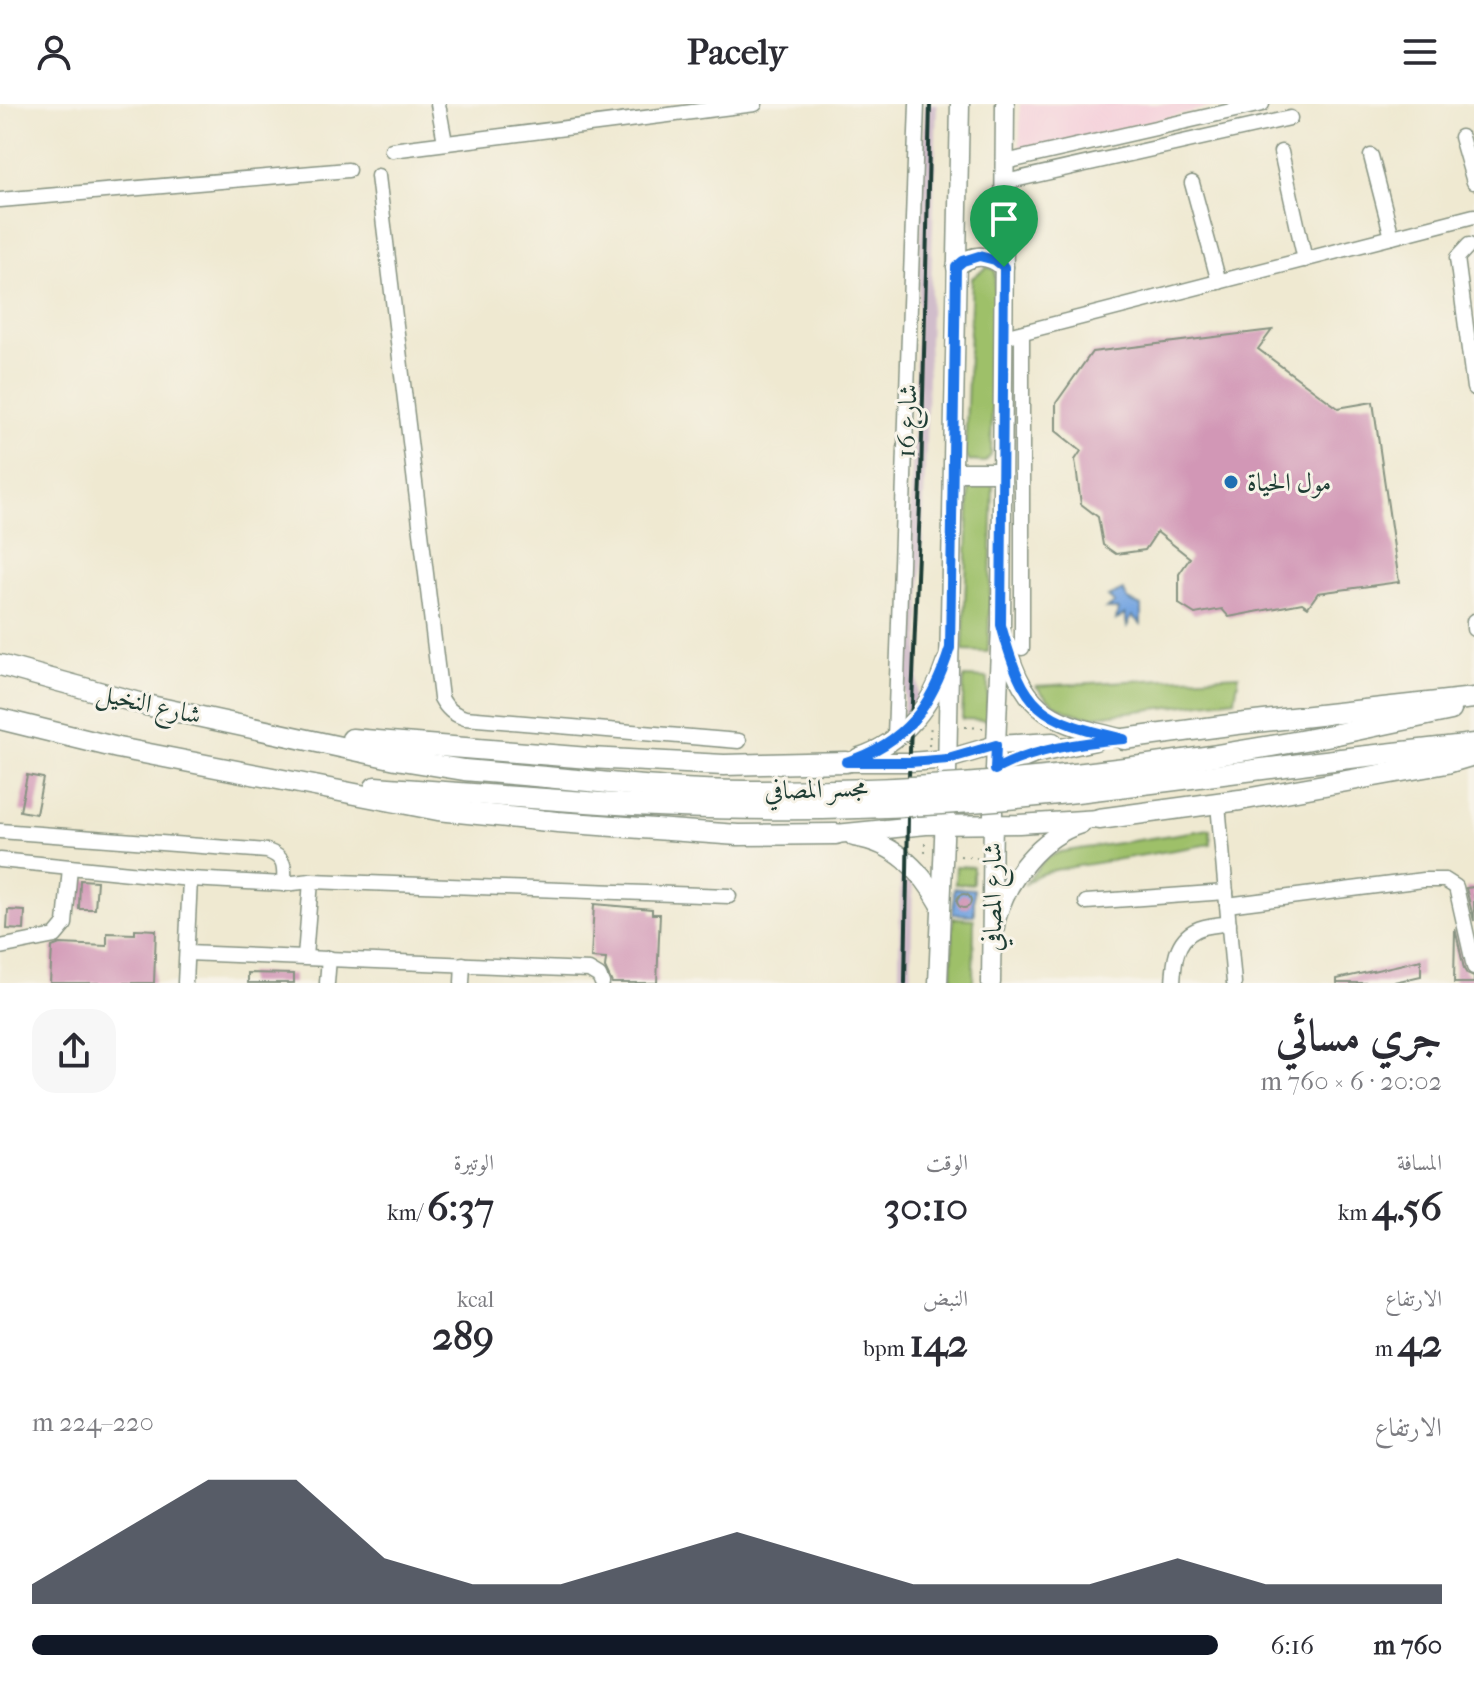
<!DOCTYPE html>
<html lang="ar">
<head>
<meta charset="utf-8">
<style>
  :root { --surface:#fff; --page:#f7f7f7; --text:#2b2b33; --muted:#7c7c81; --accent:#111827 }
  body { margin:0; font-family:"IM FELL French Canon",Amiri,serif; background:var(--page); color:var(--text); direction:rtl; height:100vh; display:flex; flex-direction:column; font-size:30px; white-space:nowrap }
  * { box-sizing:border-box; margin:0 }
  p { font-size:26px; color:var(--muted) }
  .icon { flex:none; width:44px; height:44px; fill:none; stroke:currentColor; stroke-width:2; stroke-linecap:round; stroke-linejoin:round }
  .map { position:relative; height:879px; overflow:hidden; direction:ltr }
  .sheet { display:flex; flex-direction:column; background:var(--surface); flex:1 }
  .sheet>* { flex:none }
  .pin { position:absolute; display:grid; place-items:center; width:68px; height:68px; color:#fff; margin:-82px -34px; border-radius:50% 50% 50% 0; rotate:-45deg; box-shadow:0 0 8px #0007 }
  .pin .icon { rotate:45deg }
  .round { display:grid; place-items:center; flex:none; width:84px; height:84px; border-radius:24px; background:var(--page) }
  .summary { display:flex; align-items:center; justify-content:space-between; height:136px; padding:0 32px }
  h1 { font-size:44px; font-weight:800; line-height:60px }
  .stats { display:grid; grid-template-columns:repeat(3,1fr); gap:12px; height:136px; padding:8px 32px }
  .stats div { display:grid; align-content:center }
  .stats b { font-size:40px; font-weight:800 }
  .stats small { font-size:22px; font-weight:400 }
  .stats p { font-size:22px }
  .chart { height:224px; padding:16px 32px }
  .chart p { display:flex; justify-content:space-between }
  .chart svg { width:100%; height:144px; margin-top:8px; fill:var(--accent); opacity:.7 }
  ul { padding:0 32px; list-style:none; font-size:26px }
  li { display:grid; grid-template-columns:128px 96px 1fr; align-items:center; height:60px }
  li i { height:20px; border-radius:10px; background:var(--accent) }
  header { display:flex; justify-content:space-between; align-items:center; height:104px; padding:0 32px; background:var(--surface); font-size:36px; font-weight:800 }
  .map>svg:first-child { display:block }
</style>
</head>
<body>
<header><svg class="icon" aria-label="menu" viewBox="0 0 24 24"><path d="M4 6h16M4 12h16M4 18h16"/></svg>Pacely<svg class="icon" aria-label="person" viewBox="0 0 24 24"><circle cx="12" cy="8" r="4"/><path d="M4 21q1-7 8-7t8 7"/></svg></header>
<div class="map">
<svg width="1474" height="879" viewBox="0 0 1474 879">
  <rect width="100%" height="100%" fill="#f7f3e8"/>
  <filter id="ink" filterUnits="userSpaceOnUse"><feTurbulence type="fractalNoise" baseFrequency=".0125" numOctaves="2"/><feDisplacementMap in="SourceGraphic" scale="16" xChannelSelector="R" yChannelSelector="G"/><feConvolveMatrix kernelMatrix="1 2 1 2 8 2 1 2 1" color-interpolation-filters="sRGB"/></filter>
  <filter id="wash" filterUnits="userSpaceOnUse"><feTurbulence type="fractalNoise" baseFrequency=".006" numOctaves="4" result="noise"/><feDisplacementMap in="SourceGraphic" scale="32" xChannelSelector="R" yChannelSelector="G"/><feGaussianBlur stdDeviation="1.8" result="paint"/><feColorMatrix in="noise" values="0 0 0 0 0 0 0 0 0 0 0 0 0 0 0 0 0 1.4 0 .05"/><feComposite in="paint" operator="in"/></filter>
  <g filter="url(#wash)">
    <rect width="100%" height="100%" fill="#efe9d1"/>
    <polygon fill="#f5cfda" points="1020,0 1224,0 1020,48"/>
    <g fill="#d1bdcb">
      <polygon points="925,0 937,0 917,606 903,617"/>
      <polygon points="900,755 913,768 911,879 899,879"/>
    </g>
    <g fill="#9ec069" stroke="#5e7e4e" stroke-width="2">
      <polygon points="987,163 995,166 991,351 985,358 969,357 965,349 972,174"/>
      <polygon points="970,378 988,379 993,382 988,548 963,547"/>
      <path d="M 1239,571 L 1235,595 L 1095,612 C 1070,611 1052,602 1036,582 Z"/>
      <polygon points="964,573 988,574 987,616 962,615"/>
      <polygon points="1210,725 1211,740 1054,766 1038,771 1024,781 1045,755 1060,748"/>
      <polygon points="956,762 973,763 973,780 955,780"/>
      <polygon points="953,814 974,815 973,879 952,879"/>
    </g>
    <g fill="#77a6e1" stroke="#4b728a" stroke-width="2">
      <polygon points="1123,486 1128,496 1141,502 1141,520 1132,512 1127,522 1125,510 1116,516 1118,505 1106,505 1115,499 1108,493"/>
      <polygon points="954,784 974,785 974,811 953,810"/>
    </g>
    <g id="blocks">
      <g fill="#d297b6">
        <polygon points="1272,226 1258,245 1338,304 1373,298 1399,478 1318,489 1308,503 1302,499 1229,513 1222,505 1195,510 1179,500 1179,470 1190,454 1157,428 1145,446 1116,450 1103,441 1098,413 1081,400 1075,356 1081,347 1056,327 1056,299 1092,248"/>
        <polygon points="27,671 43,674 36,710 20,707"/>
        <polygon points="80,776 97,777 95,805 79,805"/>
        <polygon points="1474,783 1474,817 1466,784"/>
        <circle cx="964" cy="797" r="7"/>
        <polygon points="594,800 652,805 652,810 660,810 657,879 612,879 605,864 606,855 591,854"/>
        <polygon points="8,806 25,807 24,826 7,825"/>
        <polygon points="1455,824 1464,865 1467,870 1474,873 1474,879 1454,879"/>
        <polygon points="135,825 156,826 154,879 50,879 52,843 60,840 107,842 107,829 135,830"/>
        <polygon points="1421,856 1421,872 1390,879 1337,879 1337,875"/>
        <polygon points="248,869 294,870 294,879 248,879"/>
      </g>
    </g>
  </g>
  <g filter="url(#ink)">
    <use href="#blocks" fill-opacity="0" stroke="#879382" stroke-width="2"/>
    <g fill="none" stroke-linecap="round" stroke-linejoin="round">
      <g stroke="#879382" stroke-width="17">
        <g id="minor">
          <polyline points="438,0 445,38"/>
          <polyline points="1461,33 1474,78"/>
          <polyline points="392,46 755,0"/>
          <polyline points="1281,48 1305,156"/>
          <polyline points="1371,52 1392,133"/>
          <polyline points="1005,58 1262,0"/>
          <path d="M 378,72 L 441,594 C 447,605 453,610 465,614 L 739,637"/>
          <polyline points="1005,78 1290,14"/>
          <polyline points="1192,79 1219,178"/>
          <polyline points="0,96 348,66"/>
          <polyline points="1469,141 1457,154 1474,284"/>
          <polyline points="1022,229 1022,544"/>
          <polyline points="1004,233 1474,112"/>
          <polyline points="1474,517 1474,525"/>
          <polyline points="895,633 917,0"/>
          <polyline points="1218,700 1234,879"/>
          <path d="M 0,727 L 267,747 C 285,753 285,763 284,780"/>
          <polyline points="0,756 190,775 284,780 311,777 729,792"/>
          <polyline points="1086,798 1226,788"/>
          <polyline points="1227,801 1423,776 1445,776 1456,783 1474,863"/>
          <polyline points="0,843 55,832 65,820 70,763"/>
          <polyline points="187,849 589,866 599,872 602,879"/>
          <polyline points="305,853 311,777"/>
          <polyline points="185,879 190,775"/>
          <polyline points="327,879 329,854"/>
          <polyline points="462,879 463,860"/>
          <path d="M 1173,879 C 1174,860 1175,836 1196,826 C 1205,821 1219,821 1229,819"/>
        </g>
      </g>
      <g stroke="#879382" stroke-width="21">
        <g id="major">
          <polyline points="1005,0 1001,521 995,666 1035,650 1095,637"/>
          <path d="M 956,163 C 973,149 988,150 1004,163"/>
          <polyline points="954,368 1002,368"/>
          <path d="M 1006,540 C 1026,613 1056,619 1124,635"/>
          <path d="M 859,653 C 902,640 933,600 946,558"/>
          <polyline points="846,658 910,658 948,655 996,641 1053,638"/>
          <polyline points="947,670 960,0"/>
          <polyline points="836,730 926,721 1019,720 1099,715"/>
          <path d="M 854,733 C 895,739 921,766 940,800"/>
          <path d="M 992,848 C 994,838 994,826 996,816 C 1006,776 1041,732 1081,720"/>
          <polyline points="938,879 945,711"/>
          <polyline points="991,879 993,707"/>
        </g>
      </g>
      <g stroke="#879382" stroke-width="23">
        <g id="highway">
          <polyline points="0,561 146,601 396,655 464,666 546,673"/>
          <polyline points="0,615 118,644 438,706 558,718 738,731 836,730"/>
          <polyline points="1337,630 1451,606"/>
          <polyline points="352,635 589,654 724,661 846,658"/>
          <polyline points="1124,635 1237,620 1474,594"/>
          <polyline points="1341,655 1474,640"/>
          <polyline points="375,683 545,695"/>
          <polyline points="1099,715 1240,696 1447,659 1474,651"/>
        </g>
      </g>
      <g stroke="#879382" stroke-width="2" stroke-dasharray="2 6" stroke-linecap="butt">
        <polyline points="965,623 983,624"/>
        <polyline points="929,642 931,620"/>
        <polyline points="925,739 925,748 929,748"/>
        <polyline points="960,752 977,754"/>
      </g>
      <use href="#minor" stroke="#fff" stroke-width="14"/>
      <use href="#major" stroke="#fff" stroke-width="18"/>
      <use href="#highway" stroke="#fff" stroke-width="20"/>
      <g stroke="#1f3d34" stroke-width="4">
        <polyline points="909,672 921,375 930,0"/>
        <polyline points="905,879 908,713"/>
      </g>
      <g stroke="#879382" stroke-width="23" stroke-linecap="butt">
        <g id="highway-bridge">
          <path d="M 546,673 C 612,679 680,687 746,687 C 943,688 1143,668 1337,630"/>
          <path d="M 545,695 C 672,705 798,709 926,701 C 1065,693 1202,672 1341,655"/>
        </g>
      </g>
      <use href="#highway-bridge" stroke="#fff" stroke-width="20"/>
    </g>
  </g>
  <g fill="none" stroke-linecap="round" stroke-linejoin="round" filter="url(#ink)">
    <g stroke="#fff" stroke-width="16">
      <path id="route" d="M 979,152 L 995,156 L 1004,163 L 1001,521 C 1025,608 1038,615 1124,635 C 1082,638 1032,645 995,666 L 996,641 L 948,655 L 910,658 L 846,658 C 906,639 932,602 950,544 L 956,163 L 963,157 Z"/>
    </g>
    <use href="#route" stroke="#1a73e8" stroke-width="10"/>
  </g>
  <circle fill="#1f6fb2" stroke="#f7f3e8" stroke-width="3" cx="1231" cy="378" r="8"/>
  <g text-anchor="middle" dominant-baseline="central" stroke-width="6" stroke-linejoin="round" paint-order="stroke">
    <g font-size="26" fill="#1f3d34" stroke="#f7f3e8">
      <text transform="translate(907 317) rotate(-88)">شارع 16</text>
      <text transform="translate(149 600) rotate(13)">شارع النخيل</text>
      <text transform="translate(816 685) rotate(-2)">مجسر المصافي</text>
      <text transform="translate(992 793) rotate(-90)">شارع المصافي</text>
    </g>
    <g font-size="26" fill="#1f3d34" stroke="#f7f3e8" text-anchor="start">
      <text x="1247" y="378">مول الحياة</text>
    </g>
  </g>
</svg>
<div class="pin" style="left:1004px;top:163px;background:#1e9e55"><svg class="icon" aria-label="arrive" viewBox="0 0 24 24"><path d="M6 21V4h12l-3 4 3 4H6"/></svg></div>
</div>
<section class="sheet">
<div class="summary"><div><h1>جري مسائي</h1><p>20:02 · 6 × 760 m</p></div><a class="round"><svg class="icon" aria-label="share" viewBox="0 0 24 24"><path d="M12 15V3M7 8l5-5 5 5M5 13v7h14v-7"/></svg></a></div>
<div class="stats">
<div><p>المسافة</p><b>4.56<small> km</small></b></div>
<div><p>الوقت</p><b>30:10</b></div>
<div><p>الوتيرة</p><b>6:37<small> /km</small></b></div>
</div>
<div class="stats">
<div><p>الارتفاع</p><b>42<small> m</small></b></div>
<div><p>النبض</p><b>142<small> bpm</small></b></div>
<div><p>kcal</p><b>289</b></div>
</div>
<div class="chart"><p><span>الارتفاع</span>220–224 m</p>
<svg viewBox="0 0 160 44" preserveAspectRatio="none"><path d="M0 44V38L10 22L20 6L30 6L40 30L50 38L60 38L70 30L80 22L90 30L100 38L110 38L120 38L130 30L140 38L150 38L160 38V44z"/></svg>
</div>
<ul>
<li><b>760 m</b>6:16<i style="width:100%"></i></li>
</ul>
</section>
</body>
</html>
